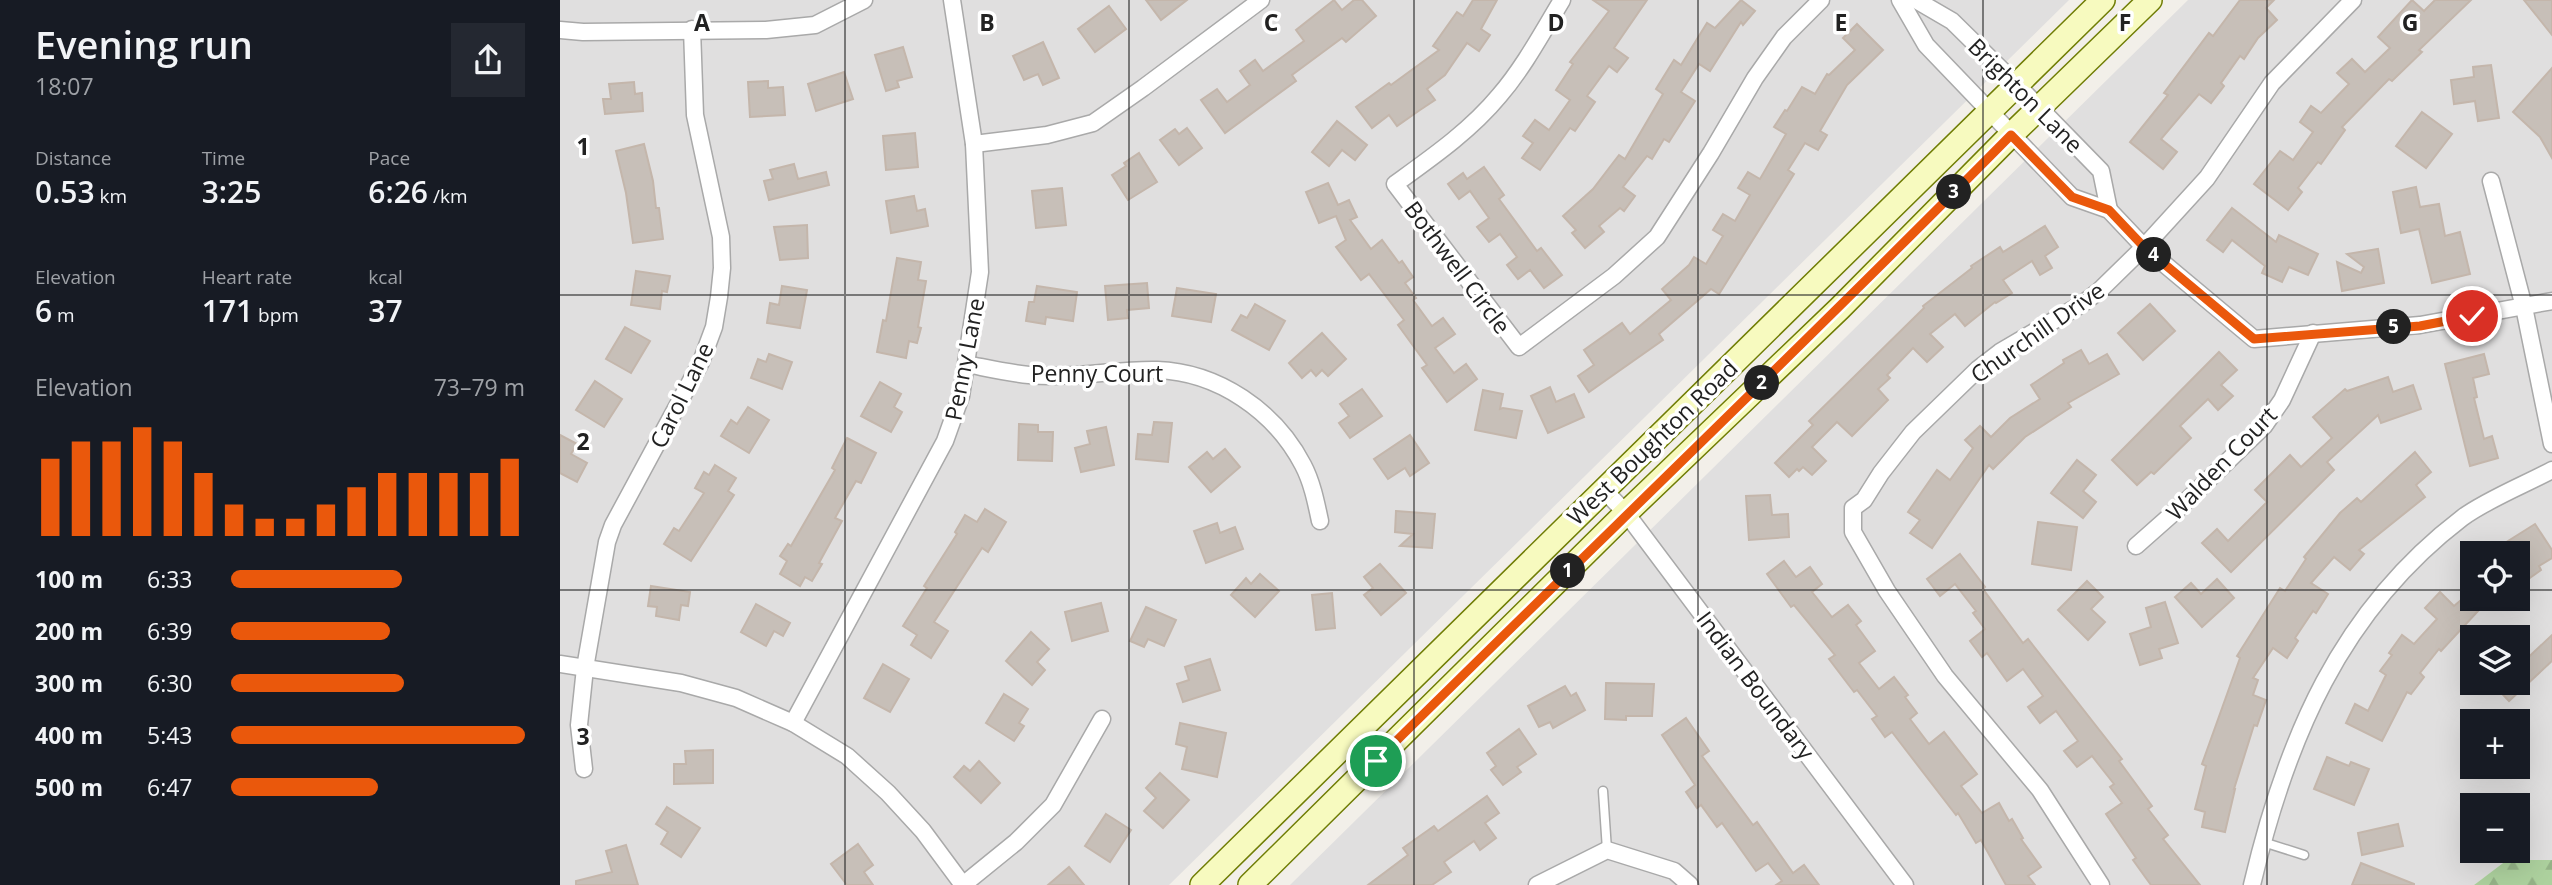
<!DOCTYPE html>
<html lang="en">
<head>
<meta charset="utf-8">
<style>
  :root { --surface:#171b24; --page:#242831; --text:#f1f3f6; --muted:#9ea1a6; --accent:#ea580c }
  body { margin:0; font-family:"Open Sans",sans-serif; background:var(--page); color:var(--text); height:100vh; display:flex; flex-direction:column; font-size:26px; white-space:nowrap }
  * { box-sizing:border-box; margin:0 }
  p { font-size:23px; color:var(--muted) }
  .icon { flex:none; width:38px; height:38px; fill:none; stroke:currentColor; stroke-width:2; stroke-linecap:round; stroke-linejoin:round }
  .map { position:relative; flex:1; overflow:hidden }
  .drawer { display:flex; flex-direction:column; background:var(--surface); width:560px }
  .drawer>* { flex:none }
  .buttons { position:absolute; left:1900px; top:541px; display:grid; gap:14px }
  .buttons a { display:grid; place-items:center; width:70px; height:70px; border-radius:0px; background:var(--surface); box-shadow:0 7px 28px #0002; font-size:35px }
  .pin { position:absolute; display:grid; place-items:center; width:60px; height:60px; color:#fff; margin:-30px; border:4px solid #fff; border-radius:50%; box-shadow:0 2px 7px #0007 }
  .km { position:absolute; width:35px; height:35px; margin:-18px; border-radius:50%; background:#222; color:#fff; font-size:19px; line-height:35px; text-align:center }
  .round { display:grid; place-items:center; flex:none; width:74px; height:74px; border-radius:0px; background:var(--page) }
  .summary { display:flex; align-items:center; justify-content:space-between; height:119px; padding:0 35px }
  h1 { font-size:38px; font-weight:600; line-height:52px }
  .stats { display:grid; grid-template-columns:repeat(3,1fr); gap:10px; height:119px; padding:7px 35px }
  .stats div { display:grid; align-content:center }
  .stats b { font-size:30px; font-weight:600 }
  .stats small { font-size:19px; font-weight:400 }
  .stats p { font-size:19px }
  .chart { height:196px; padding:14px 35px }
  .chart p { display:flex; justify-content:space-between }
  .chart svg { width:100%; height:126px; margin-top:7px; stroke:var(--accent); stroke-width:6 }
  ul { padding:0 35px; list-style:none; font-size:23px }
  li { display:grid; grid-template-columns:112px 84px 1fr; align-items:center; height:52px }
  li i { height:18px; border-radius:9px; background:var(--accent) }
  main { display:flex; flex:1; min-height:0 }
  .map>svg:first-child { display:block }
</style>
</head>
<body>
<main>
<section class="drawer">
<div class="summary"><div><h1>Evening run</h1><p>18:07</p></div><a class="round"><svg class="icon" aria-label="share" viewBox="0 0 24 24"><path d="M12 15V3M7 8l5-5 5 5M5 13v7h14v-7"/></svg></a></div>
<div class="stats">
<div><p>Distance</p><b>0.53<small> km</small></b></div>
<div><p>Time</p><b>3:25</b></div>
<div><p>Pace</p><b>6:26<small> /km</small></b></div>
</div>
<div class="stats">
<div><p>Elevation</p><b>6<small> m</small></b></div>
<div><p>Heart rate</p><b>171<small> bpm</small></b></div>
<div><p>kcal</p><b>37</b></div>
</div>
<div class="chart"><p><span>Elevation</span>73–79 m</p>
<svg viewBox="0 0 160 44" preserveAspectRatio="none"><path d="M5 44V17M15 44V11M25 44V11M35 44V6M45 44V11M55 44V22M65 44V33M75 44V38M85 44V38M95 44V33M105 44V27M115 44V22M125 44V22M135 44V22M145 44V22M155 44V17"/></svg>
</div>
<ul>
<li><b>100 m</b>6:33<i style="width:58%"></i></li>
<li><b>200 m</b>6:39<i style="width:54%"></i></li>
<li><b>300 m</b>6:30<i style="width:59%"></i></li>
<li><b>400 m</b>5:43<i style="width:100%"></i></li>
<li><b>500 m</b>6:47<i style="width:50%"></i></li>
</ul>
</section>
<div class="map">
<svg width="1992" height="885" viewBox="0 0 1992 885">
  <defs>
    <pattern id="forest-firs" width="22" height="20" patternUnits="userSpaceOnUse" patternTransform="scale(1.75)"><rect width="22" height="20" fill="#add19e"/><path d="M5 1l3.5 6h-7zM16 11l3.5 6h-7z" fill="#95b388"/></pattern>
  </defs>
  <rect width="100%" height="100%" fill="#f2efe9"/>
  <g fill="#e0dfdf" fill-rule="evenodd">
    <polygon points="0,0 1509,0 609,885 0,885"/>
    <path d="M 1628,0 L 1992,0 L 1992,860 L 1947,860 L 1914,885 L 730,885 ZM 1913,553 L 1958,553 L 1958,598 L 1913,598 ZM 1913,637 L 1958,637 L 1958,682 L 1913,682 ZM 1913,721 L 1958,721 L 1958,766 L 1913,766 ZM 1913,805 L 1958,805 L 1958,850 L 1913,850 Z"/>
  </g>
  <polygon fill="url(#forest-firs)" points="1947,860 1992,860 1992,885 1914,885"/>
  <g fill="#c7bfb8" stroke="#c4b6ab" stroke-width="2">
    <polygon points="586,0 627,0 601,20"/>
    <polygon points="774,0 782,10 794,0 802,0 816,16 786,42 782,38 732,75 736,81 665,133 641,100 657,89 667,102 690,85 680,71 695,60 703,71 744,41 736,30"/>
    <polygon points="913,0 937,0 921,29 930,35 919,51 907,43 885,75 867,89 875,100 860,110 837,126 829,115 812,128 796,107 829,83 831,85 879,50 873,46 897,12 903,16"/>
    <polygon points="1033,0 1087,0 1054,48 1068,58 1057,72 1049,66 1027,96 1035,102 1015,131 1010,128 980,170 962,158 973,143 963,136 975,120 989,130 1010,100 996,90 1013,64 1010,62 1049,11"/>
    <polygon points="1181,0 1195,11 1183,25 1181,22 1150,71 1139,64 1121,92 1135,101 1109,142 1104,139 1092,159 1087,156 1063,187 1075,196 1064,211 1060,208 1039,226 1044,232 1025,248 1012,233 1016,230 1003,216 1033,189 1059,155 1065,159 1103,94 1096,89 1114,60 1121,65 1147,23 1155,28"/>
    <polygon points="1680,0 1714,0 1706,8 1717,20 1698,38 1684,59 1680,56 1661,83 1664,86 1651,103 1639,94 1601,139 1617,152 1603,169 1570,142 1608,95 1604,93 1649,33 1653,36"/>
    <polygon points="1852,0 1864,11 1875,0 1911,0 1859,50 1862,52 1832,81 1829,79 1782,127 1785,130 1761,164 1758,162 1738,188 1742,192 1728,210 1694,184 1720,151 1733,160 1753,132 1740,122 1751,106 1761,113 1789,84 1777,73 1792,59 1805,72 1830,48 1818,37"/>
    <polygon points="1964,0 1992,0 1992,35"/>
    <polygon points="549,6 566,29 535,52 518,29"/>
    <polygon points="1297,24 1323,50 1287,85 1260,131 1267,135 1258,150 1245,143 1228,170 1234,174 1159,294 1151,289 1099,334 1103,340 1029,392 1018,376 1034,365 1024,350 1062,323 1070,334 1111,300 1102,289 1129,265 1134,257 1146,264 1163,236 1153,230 1163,214 1175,221 1190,195 1178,188 1188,172 1200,179 1226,134 1214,127 1225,110 1227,111 1242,87 1255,94 1267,74 1269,75 1295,50 1283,38"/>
    <polygon points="483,42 499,78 483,85 478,74 464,80 453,56"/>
    <polygon points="343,47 352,77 337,81 339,87 326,91 315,55"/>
    <polygon points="1931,65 1939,118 1918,121 1915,101 1894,104 1891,80 1914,77 1913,67"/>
    <polygon points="1992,68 1992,158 1980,137 1953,112"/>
    <polygon points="284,72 293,99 256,111 248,84"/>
    <polygon points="208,81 208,88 223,87 225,115 190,117 188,82"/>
    <polygon points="74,82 75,94 82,93 83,111 45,114 43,99 51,99 49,84"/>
    <polygon points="1862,112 1892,134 1866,168 1836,146"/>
    <polygon points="777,121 807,145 795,160 782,150 769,166 752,152"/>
    <polygon points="627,128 642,148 619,165 600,140 615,129 619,134"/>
    <polygon points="355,133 358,167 326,170 323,136"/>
    <polygon points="84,144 93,181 96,208 99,208 103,239 73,243 66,193 56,151"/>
    <polygon points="579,153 597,182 568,200 552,175 566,166 564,163"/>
    <polygon points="234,164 238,179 266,172 269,185 209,200 204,181 213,179 210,170"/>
    <polygon points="924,167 944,195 939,199 977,251 981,248 1002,275 984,288 970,270 958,279 947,265 957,257 940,234 929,242 917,227 929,218 910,191 899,199 888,184 903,173 907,179"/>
    <polygon points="768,183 778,205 789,200 797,217 790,220 811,249 822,240 839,263 842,261 853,277 845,283 856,298 853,300 872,326 883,318 895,334 875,348 894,373 906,364 917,379 887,402 862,368 867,365 838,325 844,320 809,274 801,280 776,247 786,240 776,216 759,223 746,192"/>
    <polygon points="1856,187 1860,207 1879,204 1885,236 1900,232 1910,274 1872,283 1859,229 1841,233 1833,192"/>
    <polygon points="502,188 506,225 476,228 472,191"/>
    <polygon points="354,196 357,211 365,209 368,226 331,233 326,201"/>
    <polygon points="1672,208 1716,242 1719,235 1758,254 1748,275 1729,267 1722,282 1702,273 1705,266 1672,240 1663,252 1647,240"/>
    <polygon points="247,225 248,258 220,260 214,227"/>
    <polygon points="1485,226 1498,247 1485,256 1492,268 1480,275 1472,261 1443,280 1452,293 1436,303 1435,302 1405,326 1395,314 1370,334 1383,347 1367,362 1353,348 1327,375 1330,378 1318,389 1328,400 1292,436 1277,422 1252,447 1266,461 1252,475 1243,467 1239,471 1237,469 1229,477 1215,463 1253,425 1249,421 1364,308 1363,306 1412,268 1411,266 1440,247 1443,252"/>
    <polygon points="1818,249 1824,283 1782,291 1777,262 1801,273 1804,267 1787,254"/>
    <polygon points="337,258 361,262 358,280 366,281 358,327 361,328 357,343 349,341 346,358 317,352 323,320 326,321"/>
    <polygon points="76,271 110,276 107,292 102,291 100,309 71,305"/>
    <polygon points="587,283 589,308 567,310 568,318 548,320 545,286"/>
    <polygon points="222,286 247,290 240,328 207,323 210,303 219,305"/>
    <polygon points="477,286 517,292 513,321 486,317 485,324 466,321 469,302 474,302"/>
    <polygon points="617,288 656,294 651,322 612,316"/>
    <polygon points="695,304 725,321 709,350 672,330 681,315 687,318"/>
    <polygon points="1590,304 1615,331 1583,360 1558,333"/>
    <polygon points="65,327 90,341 71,373 46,359"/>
    <polygon points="762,333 786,359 768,376 762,370 756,376 751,370 742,378 729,363"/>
    <polygon points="1521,350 1529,364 1547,354 1559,374 1508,403 1511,407 1465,437 1433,469 1429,465 1372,548 1350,533 1360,520 1348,512 1377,470 1390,480 1413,448 1405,440 1420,426 1431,437 1450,418 1480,399 1471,385 1504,363 1503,360"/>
    <polygon points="1659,352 1677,370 1661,385 1673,396 1658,410 1648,399 1620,426 1631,438 1594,474 1591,472 1577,485 1552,460"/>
    <polygon points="209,354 232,362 222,389 191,378 198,359 206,362"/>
    <polygon points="1924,354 1929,374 1913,378 1917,397 1914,398 1924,439 1932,436 1938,458 1910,466 1885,364"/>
    <polygon points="1828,377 1833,392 1853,385 1861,409 1821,423 1818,415 1767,462 1774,470 1671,572 1642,543 1657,529 1668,541 1707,502 1695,490 1730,455 1741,467 1772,438 1753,417 1785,389 1787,391"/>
    <polygon points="35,381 62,399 44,427 16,410"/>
    <polygon points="320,382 341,394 334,407 342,412 331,432 301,416"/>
    <polygon points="990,387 996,402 1014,394 1024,417 988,433 971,396"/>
    <polygon points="802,389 822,416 790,438 779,423 789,416 780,404"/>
    <polygon points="923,390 943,394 940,409 943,408 962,411 956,438 915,430"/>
    <polygon points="188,407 209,420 189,453 161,436 171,420 177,424"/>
    <polygon points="594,422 612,423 608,462 576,459 578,434 592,435"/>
    <polygon points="459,424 478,425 478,432 493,432 492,461 458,460"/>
    <polygon points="546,427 554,465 521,472 515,448 530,444 527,431"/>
    <polygon points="0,435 17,444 11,454 27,463 17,482 0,473"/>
    <polygon points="850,435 869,463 850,476 845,468 828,479 814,459"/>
    <polygon points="287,438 316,453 301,483 296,481 275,518 282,521 259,563 262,564 252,581 245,577 240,586 220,574 227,561 220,556 228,544 231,546 275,470 272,468"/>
    <polygon points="665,449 680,467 651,492 629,467 647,452 653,459"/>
    <polygon points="1855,452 1871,472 1856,485 1865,497 1799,550 1804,554 1790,570 1774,557 1751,583 1768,594 1756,613 1753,611 1735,638 1738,641 1727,658 1713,648 1693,678 1698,680 1693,695 1706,700 1697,726 1694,725 1674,789 1675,789 1665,832 1642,827 1645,812 1635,809 1646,766 1642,764 1680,658 1677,656 1720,588 1725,591 1746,559 1744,557 1780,513 1797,498 1801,502"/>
    <polygon points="1517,460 1536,475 1523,491 1536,502 1523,518 1491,493"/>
    <polygon points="155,465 176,478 168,491 174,495 131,561 104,544 114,528 119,531 144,493 135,488 144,472 149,475"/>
    <polygon points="1210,495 1212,515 1228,514 1229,537 1189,540 1186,496"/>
    <polygon points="425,509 446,522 428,552 422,548 374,622 388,631 371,658 351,645 357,635 343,626 367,588 364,586 397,534 395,532 405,515 417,522"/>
    <polygon points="836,511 875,514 872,548 840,546 853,534 835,532"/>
    <polygon points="1478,522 1517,527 1511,570 1472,564"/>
    <polygon points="657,523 660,533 675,527 683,549 646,563 634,531"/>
    <polygon points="1975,524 1992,550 1992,558 1979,566 1981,570 1964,582 1958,574 1958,553 1929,553"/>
    <polygon points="1400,554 1425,587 1423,589 1463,643 1468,639 1562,759 1559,761 1592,806 1588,809 1608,835 1603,839 1640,885 1591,885 1573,860 1576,858 1546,814 1562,803 1550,787 1554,784 1532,756 1517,767 1504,751 1518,741 1496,711 1480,723 1468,707 1483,696 1463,669 1447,681 1427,653 1422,657 1410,641 1425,629 1413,613 1416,611 1395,584 1380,596 1367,579"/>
    <polygon points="1224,561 1236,577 1250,567 1262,584 1252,592 1272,617 1288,605 1301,621 1296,625 1315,651 1299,663 1319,689 1334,677 1348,695 1345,697 1357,713 1350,719 1369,744 1384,732 1417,774 1401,786 1422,813 1439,803 1449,821 1452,819 1463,838 1461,839 1481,867 1468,876 1475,885 1446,885 1421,840 1416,843 1398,813 1396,815 1332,732 1325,737 1312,719 1317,716 1297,690 1294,692 1269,659 1275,655 1234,605 1231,607 1207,574"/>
    <polygon points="820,564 846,593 821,615 804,595 813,588 804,577"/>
    <polygon points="700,574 719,591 695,617 671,595 686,578 691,584"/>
    <polygon points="1657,579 1674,598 1642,627 1615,597 1631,583 1641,594"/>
    <polygon points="1527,581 1543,597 1531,609 1545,622 1528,640 1498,610"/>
    <polygon points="91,586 130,592 128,606 121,605 119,620 96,616 97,607 88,606"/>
    <polygon points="1913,590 1913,598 1930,598 1881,651 1879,649 1860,673 1864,677 1851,694 1847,692 1822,741 1786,723 1795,704 1808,711 1826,675 1820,671 1832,655 1829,653 1842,635 1854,644 1877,619 1865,608 1880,592 1894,606"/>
    <polygon points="772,593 775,628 756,630 752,595"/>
    <polygon points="1605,602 1618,643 1599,649 1602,658 1580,665 1570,634 1591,627 1586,608"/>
    <polygon points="541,603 548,631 512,641 505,612"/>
    <polygon points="196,604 230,623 223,636 214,631 206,646 181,632"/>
    <polygon points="586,607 616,620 604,646 588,639 584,647 570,641"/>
    <polygon points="471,632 489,649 477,662 485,670 472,685 446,661"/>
    <polygon points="1992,635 1992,661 1949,701 1931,682 1958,682 1958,667"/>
    <polygon points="650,659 660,690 623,702 617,684 629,680 625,667"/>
    <polygon points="323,664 349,679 330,712 304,698"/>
    <polygon points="1046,683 1094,684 1092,716 1066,716 1066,720 1045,719"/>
    <polygon points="1005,686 1011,696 1016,693 1025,710 993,728 990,722 979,727 968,706"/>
    <polygon points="444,694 468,709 459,723 464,726 454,741 426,723"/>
    <polygon points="1126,718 1149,751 1142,756 1193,825 1197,822 1233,873 1244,865 1259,885 1216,885 1222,881 1208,863 1196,871 1162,823 1157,827 1141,805 1137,808 1126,792 1135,785 1102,735"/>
    <polygon points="620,723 666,733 657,777 622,769 627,747 616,744"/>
    <polygon points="959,729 976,754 957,767 961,772 943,785 931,770 936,766 927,753"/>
    <polygon points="153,750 153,783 114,784 114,764 126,764 125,751"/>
    <polygon points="1767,757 1789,766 1791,762 1809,769 1794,805 1754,789"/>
    <polygon points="419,761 440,783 421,803 394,777 404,766 410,771"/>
    <polygon points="600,773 629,800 603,828 584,811 596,798 586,788"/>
    <polygon points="927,796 939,813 925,823 936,838 920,850 914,841 884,862 891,872 872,885 808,885 848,855 843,848 874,826 878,831"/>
    <polygon points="107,807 140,828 121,857 101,844 108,832 96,824"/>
    <polygon points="546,814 571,830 550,862 525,846"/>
    <polygon points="1838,824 1843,846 1802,855 1798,833"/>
    <polygon points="298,844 313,865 304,872 313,885 287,885 271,864"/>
    <polygon points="66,845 78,885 16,885 16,881 52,872 46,851"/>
    <polygon points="1801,863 1854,884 1854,885 1792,885"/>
    <polygon points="509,867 524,885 488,885"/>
  </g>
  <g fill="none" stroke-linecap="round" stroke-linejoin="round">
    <g stroke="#a9a9a9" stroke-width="11">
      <g id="lane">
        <polyline points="1043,791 1047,850"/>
        <polyline points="1703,842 1744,855"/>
      </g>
    </g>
    <g stroke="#a9a9a9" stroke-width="19">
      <g id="street">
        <path d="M 1002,0 C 982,33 964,67 939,96 C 910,131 871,158 835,184 L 959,347 L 1054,276 L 1097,237 L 1151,153 L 1195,78 L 1224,37 L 1261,0"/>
        <polyline points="1340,0 1366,45 1512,197 1549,210 1584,247 1694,339 1860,325 1992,301"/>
        <polyline points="1356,0 1392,21 1456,84 1541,171 1549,210"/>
        <polyline points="0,30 23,32 206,30 255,25 304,0"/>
        <polyline points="414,144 487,135 533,123 583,88 701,0"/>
        <polyline points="1931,181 1964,307 1992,444"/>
        <path d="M 406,364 C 427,368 448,373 469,375 C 512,379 555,369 597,370 C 658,372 715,411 743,465 C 752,482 756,502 760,521"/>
        <polyline points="1043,489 1066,513 1345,885"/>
        <polyline points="1576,546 1619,508 1704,426 1722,400 1753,333"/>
        <polyline points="0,664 121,683 176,698 233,723 287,756 328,793 363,831 403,885"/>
        <polyline points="233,723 385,441 401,396 420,272 414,144 392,0"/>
        <polyline points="24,769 19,725 25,668 47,542 53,525 141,362 154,327 159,297 162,268 161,237 135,115 132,29"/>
        <polyline points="403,885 456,842 493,805 542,719"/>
        <polyline points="977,885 1047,850 1114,871 1130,885"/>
        <polyline points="1541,885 1480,790 1385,676 1327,591 1293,532 1293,508 1304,500 1321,473 1353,432 1418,369 1440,352 1522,304 1539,291 1584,247 1647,178 1712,83 1793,0"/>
        <path d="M 1692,885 C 1726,740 1780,611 1902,518 C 1924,501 1966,484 1992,470"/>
      </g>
    </g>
    <g stroke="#707d05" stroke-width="26">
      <g id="secondary">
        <polyline points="642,885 1543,0"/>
        <polyline points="690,885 1066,513 1280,308 1451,135 1590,0"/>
      </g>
    </g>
    <use href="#lane" stroke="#fff" stroke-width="8"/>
    <use href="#street" stroke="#fff" stroke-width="16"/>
    <use href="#secondary" stroke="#f7fabf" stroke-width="23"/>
  </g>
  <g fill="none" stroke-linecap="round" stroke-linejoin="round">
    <g stroke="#fff" stroke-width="14">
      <path id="route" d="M 816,761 C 1027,552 1242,347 1451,135 L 1512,197 L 1549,210 L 1584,247 L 1694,339 L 1860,326 L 1912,316"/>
    </g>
    <use href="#route" stroke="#ea580c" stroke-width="9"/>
  </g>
  <path fill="none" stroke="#222" stroke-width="2" stroke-opacity="0.55" d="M 285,0 L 285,885M 569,0 L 569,885M 854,0 L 854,885M 1138,0 L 1138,885M 1423,0 L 1423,885M 1707,0 L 1707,885M 0,295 L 1992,295M 0,590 L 1913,590M 1958,590 L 1992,590"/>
  <g text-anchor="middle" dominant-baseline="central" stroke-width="7" stroke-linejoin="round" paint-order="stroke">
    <g font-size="23" fill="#222" stroke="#fff">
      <text transform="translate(1466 95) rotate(45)">Brighton Lane</text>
      <text transform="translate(898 267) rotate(53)">Bothwell Circle</text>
      <text transform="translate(1477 332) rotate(-35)">Churchill Drive</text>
      <text transform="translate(404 359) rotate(-79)">Penny Lane</text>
      <text x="537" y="373">Penny Court</text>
      <text transform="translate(121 395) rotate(-64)">Carol Lane</text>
      <text transform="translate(1092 442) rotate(-44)">West Boughton Road</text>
      <text transform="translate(1661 463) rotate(-46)">Walden Court</text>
      <text transform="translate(1196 685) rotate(53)">Indian Boundary</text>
    </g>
  </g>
  <g font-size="23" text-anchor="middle" font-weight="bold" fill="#222" stroke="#fff" stroke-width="7" stroke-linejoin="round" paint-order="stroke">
    <text x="142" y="31">A</text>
    <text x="427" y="31">B</text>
    <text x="711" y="31">C</text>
    <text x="996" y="31">D</text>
    <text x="1281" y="31">E</text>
    <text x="1565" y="31">F</text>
    <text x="1850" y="31">G</text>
    <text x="23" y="155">1</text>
    <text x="23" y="450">2</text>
    <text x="23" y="745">3</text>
  </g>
</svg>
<div class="buttons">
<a><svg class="icon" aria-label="locate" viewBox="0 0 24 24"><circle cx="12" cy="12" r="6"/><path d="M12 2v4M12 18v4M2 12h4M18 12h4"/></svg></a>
<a><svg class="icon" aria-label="layers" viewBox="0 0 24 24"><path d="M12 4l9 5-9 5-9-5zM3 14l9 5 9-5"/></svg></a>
<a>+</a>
<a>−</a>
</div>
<div class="pin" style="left:816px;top:761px;background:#1e9e55"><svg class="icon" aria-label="arrive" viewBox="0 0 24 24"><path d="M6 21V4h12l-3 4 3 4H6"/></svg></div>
<div class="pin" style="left:1912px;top:316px;background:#d93025"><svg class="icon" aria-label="check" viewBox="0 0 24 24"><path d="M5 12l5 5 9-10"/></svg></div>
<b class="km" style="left:1008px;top:571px">1</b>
<b class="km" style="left:1202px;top:383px">2</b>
<b class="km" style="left:1394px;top:192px">3</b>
<b class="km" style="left:1594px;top:255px">4</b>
<b class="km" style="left:1834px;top:327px">5</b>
</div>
</main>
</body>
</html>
